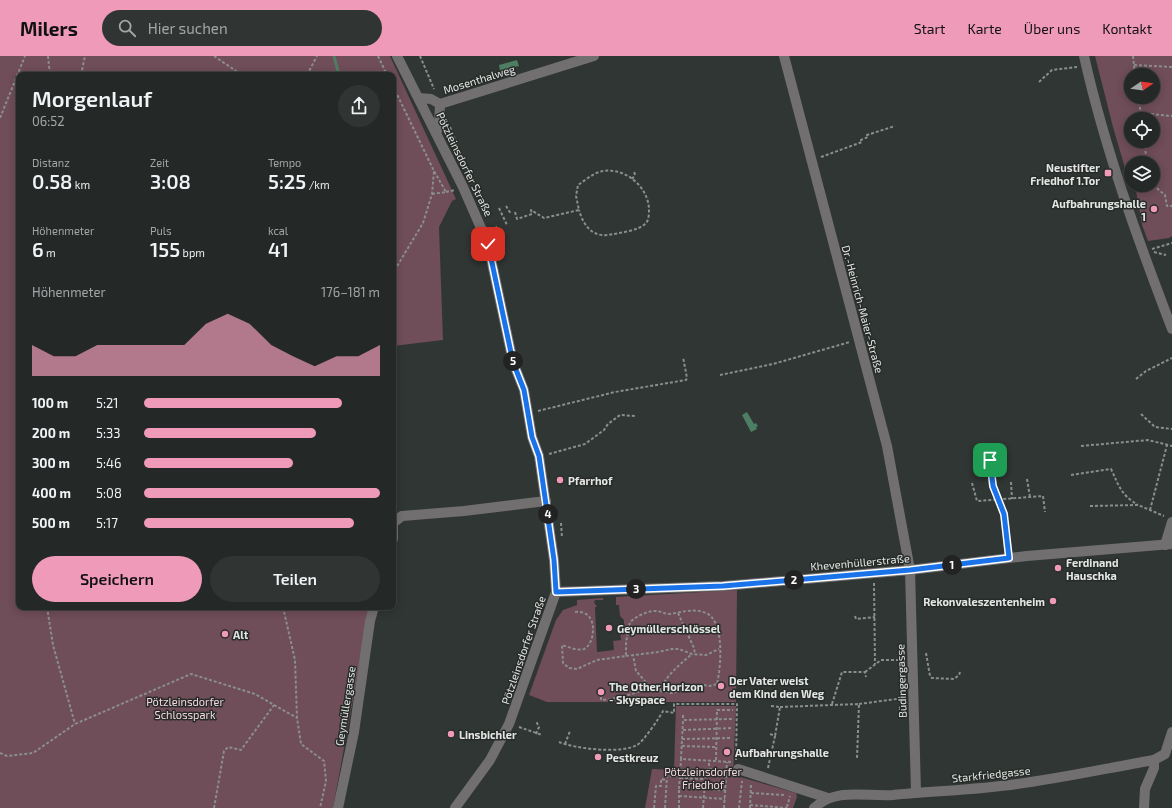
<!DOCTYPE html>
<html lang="de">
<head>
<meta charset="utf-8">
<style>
  :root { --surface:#242826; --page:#303432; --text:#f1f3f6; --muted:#a3a6a7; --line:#414443; --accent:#ef9ab8 }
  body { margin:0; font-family:"Exo 2",sans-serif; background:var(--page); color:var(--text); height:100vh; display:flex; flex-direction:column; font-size:15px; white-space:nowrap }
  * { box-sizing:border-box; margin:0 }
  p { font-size:13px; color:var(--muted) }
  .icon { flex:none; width:22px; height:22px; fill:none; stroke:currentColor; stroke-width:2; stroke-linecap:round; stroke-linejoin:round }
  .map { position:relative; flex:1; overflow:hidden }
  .drawer { position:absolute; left:16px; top:16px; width:380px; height:538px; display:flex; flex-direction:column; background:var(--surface); border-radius:8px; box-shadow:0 2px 10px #0003,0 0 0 1px var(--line) }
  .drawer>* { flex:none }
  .needle { width:26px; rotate:77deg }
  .tools { position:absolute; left:1124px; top:12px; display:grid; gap:8px }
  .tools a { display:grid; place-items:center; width:36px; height:36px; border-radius:50%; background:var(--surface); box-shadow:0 2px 10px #0003,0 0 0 1px var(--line); font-size:20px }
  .pin { position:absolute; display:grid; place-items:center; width:34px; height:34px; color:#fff; margin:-17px; border-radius:8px; box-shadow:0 2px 6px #0006 }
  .km { position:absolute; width:20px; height:20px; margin:-10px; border-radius:50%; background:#222; color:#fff; font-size:11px; line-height:20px; text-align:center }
  .round { display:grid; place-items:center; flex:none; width:42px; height:42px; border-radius:21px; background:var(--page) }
  .summary { display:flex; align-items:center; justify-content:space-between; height:68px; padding:0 16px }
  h1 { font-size:22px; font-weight:600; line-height:30px }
  .stats { display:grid; grid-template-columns:repeat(3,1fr); gap:6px; height:68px; padding:4px 16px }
  .stats div { display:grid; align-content:center }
  .stats b { font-size:20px; font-weight:600 }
  .stats small { font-size:11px; font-weight:400 }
  .stats p { font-size:11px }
  .chart { height:112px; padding:8px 16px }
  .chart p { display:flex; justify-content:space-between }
  .chart svg { width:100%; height:72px; margin-top:4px; fill:var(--accent); opacity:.7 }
  .button { display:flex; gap:8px; margin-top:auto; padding:8px 16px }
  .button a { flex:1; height:46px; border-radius:24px; background:var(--accent); color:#111; font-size:16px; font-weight:600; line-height:46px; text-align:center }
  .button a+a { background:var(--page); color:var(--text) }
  ul { padding:0 16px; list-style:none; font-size:13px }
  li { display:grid; grid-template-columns:64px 48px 1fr; align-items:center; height:30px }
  li i { height:10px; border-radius:5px; background:var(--accent) }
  header { display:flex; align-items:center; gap:24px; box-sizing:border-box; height:56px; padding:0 20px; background:var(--accent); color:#111 }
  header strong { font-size:19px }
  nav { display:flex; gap:22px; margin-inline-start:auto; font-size:14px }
  .search { width:280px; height:36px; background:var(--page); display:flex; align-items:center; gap:10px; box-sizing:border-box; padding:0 14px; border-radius:22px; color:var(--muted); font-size:15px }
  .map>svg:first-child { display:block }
</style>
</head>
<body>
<header>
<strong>Milers</strong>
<div class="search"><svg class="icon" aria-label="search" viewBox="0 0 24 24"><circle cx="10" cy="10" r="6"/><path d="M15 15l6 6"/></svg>Hier suchen</div>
<nav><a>Start</a><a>Karte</a><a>Über uns</a><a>Kontakt</a></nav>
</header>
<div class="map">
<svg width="1172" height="752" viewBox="0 0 1172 752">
  <rect width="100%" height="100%" fill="#303633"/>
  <g fill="#6f4d59" fill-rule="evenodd">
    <polygon points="0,0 390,0 456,143 452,145 439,171 443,284 393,290 393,19 19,19 19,551 370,551 333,752 0,752"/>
    <path d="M 1095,0 L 1172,0 L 1172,180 L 1169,182 L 1148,185 L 1142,169 L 1135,129 L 1153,129 L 1153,107 L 1131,107 L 1131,113 L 1125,112 L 1113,71 ZM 1131,19 L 1153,19 L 1153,41 L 1131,41 ZM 1131,63 L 1153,63 L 1153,85 L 1131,85 Z"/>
    <polygon points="737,534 736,646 547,646 529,639 556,564 563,554 577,549 577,544 603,542 603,544 595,544 594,546 597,551 595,551 597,596 614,594 613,585 621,584 620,574 624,569 624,564 620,560 619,549 616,549 616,541"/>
    <polygon points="676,650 736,650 733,719 796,737 797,741 793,752 645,752 652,713 674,714"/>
  </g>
  <g fill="#4d7d62">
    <polygon points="517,4 519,10 500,15 499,9"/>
    <polygon points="747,356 754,368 756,367 758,370 756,371 757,373 751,376 742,359"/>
  </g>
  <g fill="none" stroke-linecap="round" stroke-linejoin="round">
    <polyline stroke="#4d7d62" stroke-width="3" points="334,0 339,19"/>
    <g stroke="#8a8e8c" stroke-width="2" stroke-dasharray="3 2" stroke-linecap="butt">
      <polyline points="48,0 50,19"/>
      <polyline points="214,0 242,19"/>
      <polyline points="378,0 387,19"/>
      <polyline points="420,0 434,33"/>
      <polyline points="1133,0 1135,19"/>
      <polyline points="1134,9 1172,11"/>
      <polyline points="81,19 85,0"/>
      <polyline points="307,19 317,0"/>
      <polyline points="1039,26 1052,14 1077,11"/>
      <polyline points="393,30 434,115 432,138 423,167 393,217"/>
      <polyline points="1138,41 1142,63"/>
      <polyline points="1141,57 1172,60"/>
      <polyline points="0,62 25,0"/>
      <polyline points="450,71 467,115"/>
      <polyline points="1144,85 1147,107"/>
      <polyline points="821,101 862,86 861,84 868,81 867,79 895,70"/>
      <polyline points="1132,107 1147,104"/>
      <polyline points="632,123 635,119 634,115"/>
      <polyline points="1153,129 1165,139 1167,150 1172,150"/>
      <polyline points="446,136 455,134"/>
      <polyline points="432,138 446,136 434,115"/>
      <polyline points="506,150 511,158"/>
      <polyline points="499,152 507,169"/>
      <path d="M 515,156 L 517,163 L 532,158 L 531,154 L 544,162 L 579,154 L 576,140 L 578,129 C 584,125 591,119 599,116 C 622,109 648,129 649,153 C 649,157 649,164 646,167 C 639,175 618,177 608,179 C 591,181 583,168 579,154"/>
      <polyline points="491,173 497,171"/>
      <polyline points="1152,193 1172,187"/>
      <polyline points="1154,196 1166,199"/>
      <polyline points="720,319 773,308 850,286"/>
      <polyline points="1136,323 1146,315 1172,302"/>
      <polyline points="538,355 615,336 686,324 687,322 683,301"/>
      <polyline points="1141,358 1155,371 1172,373"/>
      <polyline points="1081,390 1148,384 1172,390"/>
      <polyline points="549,398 585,388 604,374 608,368 620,359 635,360"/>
      <polyline points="990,404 993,430 1004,457 1008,493"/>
      <path d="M 1071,419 L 1111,413 C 1119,430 1121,439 1138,449"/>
      <polyline points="1027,423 1030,441"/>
      <polyline points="1011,426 1012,443"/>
      <polyline points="972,427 977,445 1043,440 1045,456"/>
      <polyline points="1090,450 1138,449 1164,460"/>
      <polyline points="1150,454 1167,389"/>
      <polyline points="561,467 562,482"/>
      <polyline points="874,527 875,608"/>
      <polyline points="47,551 53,589 75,668"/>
      <polyline points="283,551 295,604 297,662 301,688 324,705 326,725 320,752"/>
      <path d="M 575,556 C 600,553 595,589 584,593 C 577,595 569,591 562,589 L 563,607 L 569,612 L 577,613 L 597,604 L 626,600 L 626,586 L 630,566 C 637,560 648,554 658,555 C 662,556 665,558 670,558 C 682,556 694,552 706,557 C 725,565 721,611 717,628 L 710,630 L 703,629 L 672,637 L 659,635 L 651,632 L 636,615 L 633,599"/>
      <polyline points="678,557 694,592 695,599"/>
      <polyline points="855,560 856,563 875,561"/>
      <polyline points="926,597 930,620 932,622 954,623 959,619 960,616"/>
      <polyline points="626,600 658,596 672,593 679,593 692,598 706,599 719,593"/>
      <polyline points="865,616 881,604 903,604"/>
      <path d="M 659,635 C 667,619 678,610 692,598"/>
      <path d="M 601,641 L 601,644 C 615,643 627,640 640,635 L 644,624"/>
      <polyline points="832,648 842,616 865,616 866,621"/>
      <polyline points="859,648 904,642"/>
      <polyline points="771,650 780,651 775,680"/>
      <polyline points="780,651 859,648 857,702"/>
      <polyline points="683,659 683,664"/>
      <polyline points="519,671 542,679"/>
      <polyline points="683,674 733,672"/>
      <polyline points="536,678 539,671 536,665"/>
      <polyline points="682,683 731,682"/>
      <path d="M 559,686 C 576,693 621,698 637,689 C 643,686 660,661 663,655 L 674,657 L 674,648 L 737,648 L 736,704"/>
      <polyline points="565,688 570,675"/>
      <polyline points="682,690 716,691"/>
      <polyline points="0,697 7,700 33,697 75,668 191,618 255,638 297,662"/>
      <polyline points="716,704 717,654 733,654"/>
      <polyline points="731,706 681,703 683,664 733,663"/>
      <polyline points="768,712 775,680 770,678"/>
      <polyline points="681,713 706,715"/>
      <polyline points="709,713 726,714"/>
      <polyline points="680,720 679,732 725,734"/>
      <polyline points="680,722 705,723"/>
      <polyline points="715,727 725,727"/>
      <polyline points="751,737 784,739"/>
      <polyline points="679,740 725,743"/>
      <polyline points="750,749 787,752"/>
      <polyline points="787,751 790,740"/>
      <polyline points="214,752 224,695 228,691 241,694 274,649"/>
      <polyline points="654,752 656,730 661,730 661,723 667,724"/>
      <polyline points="665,752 667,720 680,720 681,703"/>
      <polyline points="679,752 679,732"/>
      <polyline points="703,752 706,713 709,713 709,704"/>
      <polyline points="724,752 727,706"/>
      <polyline points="739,752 742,725"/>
      <polyline points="750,752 751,728"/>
    </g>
    <g stroke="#726f70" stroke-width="10">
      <polyline points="397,0 463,131 488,188 513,306 524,334 532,381 539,400 554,504 556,536 509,668 490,704 455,752"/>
      <polyline points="784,0 887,390 910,514 916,736"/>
      <path d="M 1084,0 C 1105,94 1138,184 1172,273"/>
      <polyline points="419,42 431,43 440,48 594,0"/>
      <polyline points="436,77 439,70 440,48"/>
      <polyline points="393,467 402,460 464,455 546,445"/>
      <polyline points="393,470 393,483"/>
      <polyline points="1165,489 1172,466"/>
      <polyline points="556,536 723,530 910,514 1027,500 1172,488"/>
      <polyline points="738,713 828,742"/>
      <polyline points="338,752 354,676 370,565 374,551"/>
      <path d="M 814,752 C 836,731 866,741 893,739 C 934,735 976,734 1017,728 C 1063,722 1108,712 1154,704 L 1165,698 L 1172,676"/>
      <polyline points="1144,752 1145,733 1154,712 1154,704"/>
    </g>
  </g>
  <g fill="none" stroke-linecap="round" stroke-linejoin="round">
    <g stroke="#fff" stroke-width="8">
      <polyline id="route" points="488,188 513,306 524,334 532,381 539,400 554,504 556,536 723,530 910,514 1009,502 1004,458 993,430 990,404"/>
    </g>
    <use href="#route" stroke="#1a73e8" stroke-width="5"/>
  </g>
  <g fill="#ef9ab8" stroke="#272c29" stroke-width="1.5">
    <rect x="1104" y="113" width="8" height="8" rx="2"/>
    <circle cx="1154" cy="153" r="4"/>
    <circle cx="560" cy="424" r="4"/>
    <circle cx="1058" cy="512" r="4"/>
    <circle cx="1053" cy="545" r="4"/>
    <circle cx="609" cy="572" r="4"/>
    <circle cx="225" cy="578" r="4"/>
    <circle cx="721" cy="630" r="4"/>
    <circle cx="601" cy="636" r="4"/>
    <circle cx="451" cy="678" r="4"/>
    <circle cx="727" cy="696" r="4"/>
    <circle cx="598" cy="701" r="4"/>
  </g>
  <g text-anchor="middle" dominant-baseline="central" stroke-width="3" stroke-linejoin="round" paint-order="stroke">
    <g font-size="11" fill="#e3e6e4" stroke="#272c29">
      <text transform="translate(479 23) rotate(-17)">Mosenthalweg</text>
      <text transform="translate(465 108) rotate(64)">Pötzleinsdorfer Straße</text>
      <text transform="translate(863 253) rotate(75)">Dr.-Heinrich-Maier-Straße</text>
      <text transform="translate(860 506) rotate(-5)">Khevenhüllerstraße</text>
      <text transform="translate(523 594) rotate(-71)">Pötzleinsdorfer Straße</text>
      <text transform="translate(901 625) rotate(-92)">Büdingergasse</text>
      <text transform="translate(345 650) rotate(-81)">Geymüllergasse</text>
      <text transform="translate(991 718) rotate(-6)">Starkfriedgasse</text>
    </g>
    <g font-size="11" font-weight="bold" fill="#e3e6e4" stroke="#272c29" text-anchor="start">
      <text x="1100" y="111" text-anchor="end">Neustifter<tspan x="1100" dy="13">Friedhof 1.Tor</tspan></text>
      <text x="1146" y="147" text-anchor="end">Aufbahrungshalle<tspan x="1146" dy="13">1</tspan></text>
      <text x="568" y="424">Pfarrhof</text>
      <text x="1066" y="506">Ferdinand<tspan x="1066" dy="13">Hauschka</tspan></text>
      <text x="1045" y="545" text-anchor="end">Rekonvaleszentenheim</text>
      <text x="617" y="572">Geymüllerschlössel</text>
      <text x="233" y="578">Alt</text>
      <text x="729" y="624">Der Vater weist<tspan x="729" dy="13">dem Kind den Weg</tspan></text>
      <text x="609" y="630">The Other Horizon<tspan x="609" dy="13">- Skyspace</tspan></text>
      <text x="459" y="678">Linsbichler</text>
      <text x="735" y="696">Aufbahrungshalle</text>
      <text x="606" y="701">Pestkreuz</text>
    </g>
    <g font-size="11" fill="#f8d7e2" stroke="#272c29">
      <text x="185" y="645">Pötzleinsdorfer<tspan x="185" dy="13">Schlosspark</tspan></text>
      <text x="703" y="715">Pötzleinsdorfer<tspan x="703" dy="13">Friedhof</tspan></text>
    </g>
  </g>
</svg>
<div class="tools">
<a><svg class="needle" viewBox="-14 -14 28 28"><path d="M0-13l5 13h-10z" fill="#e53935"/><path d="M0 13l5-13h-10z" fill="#a3a6a7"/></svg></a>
<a><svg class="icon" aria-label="locate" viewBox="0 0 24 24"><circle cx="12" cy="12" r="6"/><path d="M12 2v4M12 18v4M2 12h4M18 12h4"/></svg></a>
<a><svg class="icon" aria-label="layers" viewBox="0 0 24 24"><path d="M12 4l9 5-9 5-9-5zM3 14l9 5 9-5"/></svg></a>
</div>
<div class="pin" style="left:990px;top:404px;background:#1e9e55"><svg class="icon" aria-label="arrive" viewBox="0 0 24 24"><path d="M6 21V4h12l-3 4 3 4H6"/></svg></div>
<div class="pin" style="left:488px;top:188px;background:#d93025"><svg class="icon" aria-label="check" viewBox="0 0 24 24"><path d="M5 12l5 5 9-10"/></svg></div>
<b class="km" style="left:952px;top:509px">1</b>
<b class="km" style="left:794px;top:524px">2</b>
<b class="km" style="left:636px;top:533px">3</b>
<b class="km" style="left:548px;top:458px">4</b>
<b class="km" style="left:513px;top:305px">5</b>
<section class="drawer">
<div class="summary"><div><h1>Morgenlauf</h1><p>06:52</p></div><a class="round"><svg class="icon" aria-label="share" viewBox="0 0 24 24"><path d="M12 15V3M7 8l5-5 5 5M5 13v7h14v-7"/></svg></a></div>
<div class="stats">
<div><p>Distanz</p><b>0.58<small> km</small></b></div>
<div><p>Zeit</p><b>3:08</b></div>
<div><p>Tempo</p><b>5:25<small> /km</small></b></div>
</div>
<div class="stats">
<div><p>Höhenmeter</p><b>6<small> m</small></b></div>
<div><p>Puls</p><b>155<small> bpm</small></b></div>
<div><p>kcal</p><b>41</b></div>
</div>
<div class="chart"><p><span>Höhenmeter</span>176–181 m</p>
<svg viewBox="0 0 160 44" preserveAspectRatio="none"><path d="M0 44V25L10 32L20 32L30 25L40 25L50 25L60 25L70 25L80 12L90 6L100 12L110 25L120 32L130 38L140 32L150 32L160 25V44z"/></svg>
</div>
<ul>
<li><b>100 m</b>5:21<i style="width:84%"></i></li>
<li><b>200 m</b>5:33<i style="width:73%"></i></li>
<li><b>300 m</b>5:46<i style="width:63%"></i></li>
<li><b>400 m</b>5:08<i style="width:100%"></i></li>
<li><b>500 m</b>5:17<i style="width:89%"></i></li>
</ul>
<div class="button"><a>Speichern</a><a>Teilen</a></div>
</section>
</div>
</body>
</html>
